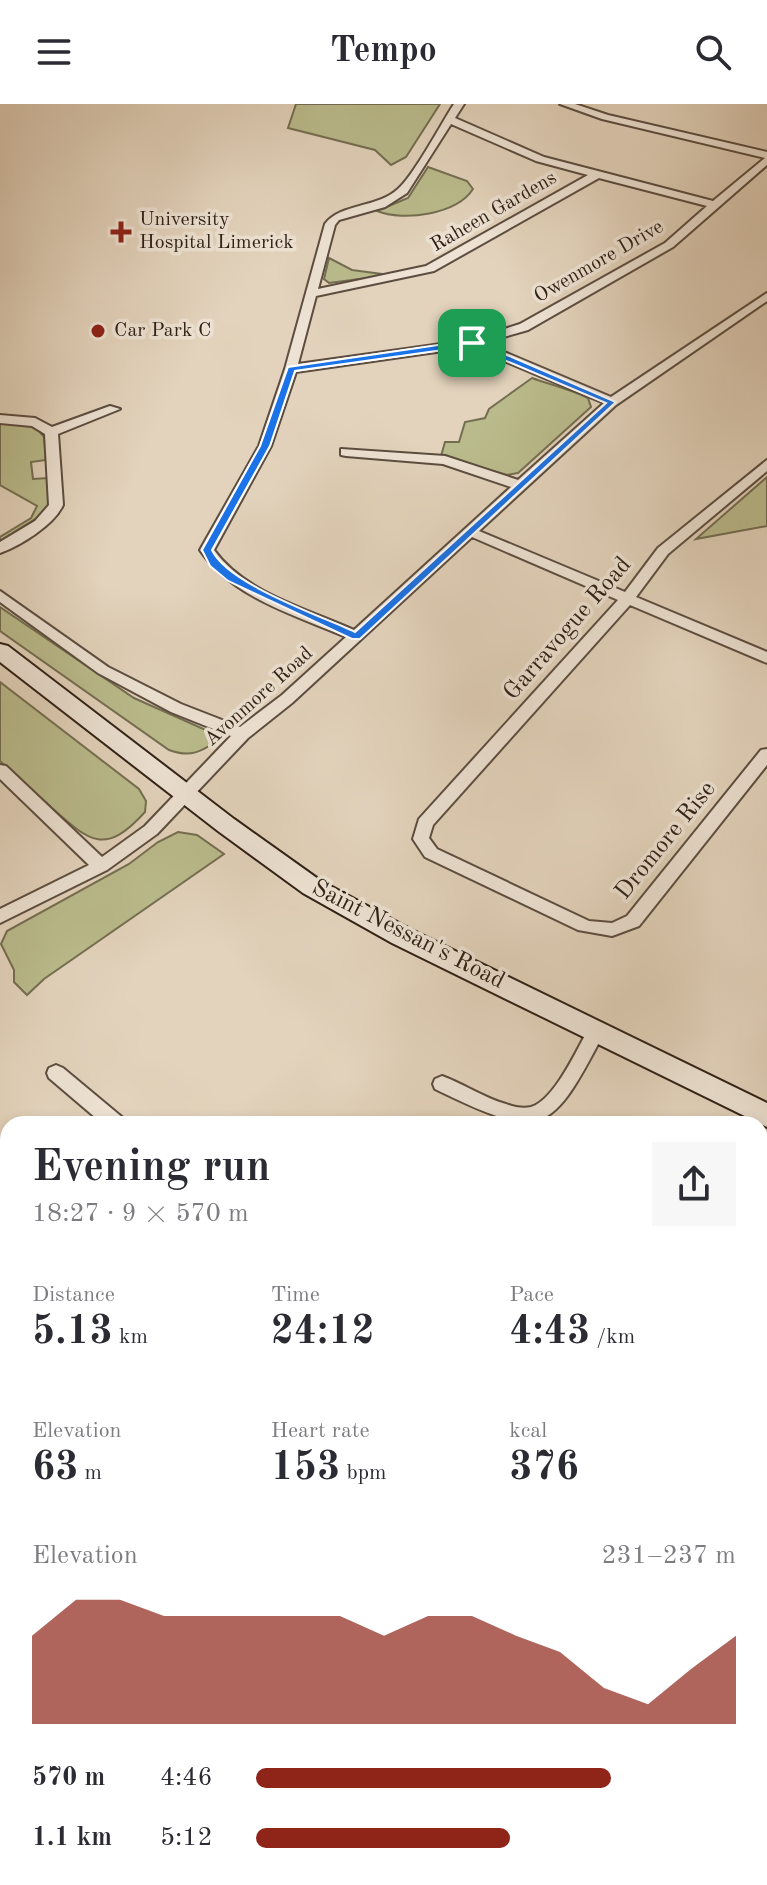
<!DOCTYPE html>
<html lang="en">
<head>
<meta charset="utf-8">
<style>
  :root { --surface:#fff; --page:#f7f7f7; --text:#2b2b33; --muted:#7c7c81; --accent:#8f2418 }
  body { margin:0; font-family:"Old Standard TT",serif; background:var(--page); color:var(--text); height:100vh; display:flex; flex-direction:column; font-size:30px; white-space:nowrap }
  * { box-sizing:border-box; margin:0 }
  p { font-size:26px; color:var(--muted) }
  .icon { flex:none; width:44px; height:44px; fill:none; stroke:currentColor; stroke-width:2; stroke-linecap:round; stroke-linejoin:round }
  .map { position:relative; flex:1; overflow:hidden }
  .panel { position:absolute; left:0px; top:1012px; width:768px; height:770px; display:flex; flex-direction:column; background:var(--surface); border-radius:24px 24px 0 0; box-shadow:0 4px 12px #0003 }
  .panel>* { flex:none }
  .pin { position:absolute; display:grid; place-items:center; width:68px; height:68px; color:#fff; margin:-34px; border-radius:16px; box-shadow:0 4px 12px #0006 }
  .round { display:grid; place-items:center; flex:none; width:84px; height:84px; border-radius:0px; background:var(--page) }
  .overview { display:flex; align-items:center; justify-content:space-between; height:136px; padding:0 32px }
  h1 { font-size:44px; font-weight:800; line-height:60px }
  .stats { display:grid; grid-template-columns:repeat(3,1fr); gap:12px; height:136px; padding:8px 32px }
  .stats div { display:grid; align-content:center }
  .stats b { font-size:40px; font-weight:800 }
  .stats small { font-size:22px; font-weight:400 }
  .stats p { font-size:22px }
  .chart { height:224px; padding:16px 32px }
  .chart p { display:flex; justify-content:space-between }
  .chart svg { width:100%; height:144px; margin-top:8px; fill:var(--accent); opacity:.7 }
  ul { padding:0 32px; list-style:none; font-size:26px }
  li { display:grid; grid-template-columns:128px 96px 1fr; align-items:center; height:60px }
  li i { height:20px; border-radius:10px; background:var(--accent) }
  header { display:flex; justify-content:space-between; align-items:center; height:104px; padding:0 32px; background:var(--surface); font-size:36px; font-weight:800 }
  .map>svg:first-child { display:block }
</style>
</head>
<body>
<header><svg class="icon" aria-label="menu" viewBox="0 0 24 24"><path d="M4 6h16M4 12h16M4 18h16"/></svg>Tempo<svg class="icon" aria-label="search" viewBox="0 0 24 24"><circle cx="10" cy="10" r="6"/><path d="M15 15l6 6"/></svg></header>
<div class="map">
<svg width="767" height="1781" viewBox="0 0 767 1781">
  <rect width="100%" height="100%" fill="#e3d3bc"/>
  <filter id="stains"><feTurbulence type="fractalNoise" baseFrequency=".0025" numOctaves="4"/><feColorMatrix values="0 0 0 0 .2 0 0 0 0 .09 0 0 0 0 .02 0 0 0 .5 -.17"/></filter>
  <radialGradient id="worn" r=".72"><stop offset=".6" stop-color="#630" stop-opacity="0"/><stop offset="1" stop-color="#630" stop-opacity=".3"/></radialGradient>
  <g fill="#babb8c" stroke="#746e51" stroke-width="2">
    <polygon points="296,0 440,0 406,53 391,61 375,46 288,24"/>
    <path d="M 428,63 L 467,77 L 473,85 C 457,110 404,118 377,107 L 408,94 Z"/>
    <polygon points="329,154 352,166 390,171 329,179 324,175"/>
    <path d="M 532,274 C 551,281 570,285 588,294 L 591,303 L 518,369 L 507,371 L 441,352 L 445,338 L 459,338 L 465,318 L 485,314 L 489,305 Z"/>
    <polygon points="0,319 35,322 44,333 46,356 31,358 33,375 48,374 49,402 40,412 0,437 0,433 31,414 37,402 0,381"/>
    <polygon points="767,373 767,422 696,435"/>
    <path d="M 0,503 L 134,594 L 217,631 L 219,635 C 202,648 190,654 169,646 L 0,527 Z"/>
    <path d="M 0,578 L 139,685 L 146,697 L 145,708 C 105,752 90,738 52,704 C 35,688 17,673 0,657 Z"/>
    <polygon points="178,728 197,731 224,750 44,875 27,891 14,878 14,866 1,840 7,827 129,760 158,738"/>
  </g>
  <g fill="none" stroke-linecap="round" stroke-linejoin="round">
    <g stroke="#5c4d40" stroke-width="4">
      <g id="minor">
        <path d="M 454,0 L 464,0 L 455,14 L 544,53 L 713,97 L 765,54 L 602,15 L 560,0 L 575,0 L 608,11 L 767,48 L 767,61 L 673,143 L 528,226 L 483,239 L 611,293 L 767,189 L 767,197 L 616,301 L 479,427 L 625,488 L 658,444 L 767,356 L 767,367 L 668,450 L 636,493 L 767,548 L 767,559 L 630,501 L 433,721 L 429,734 L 437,745 L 589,817 L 612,819 L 627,812 L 761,646 L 767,645 L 767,661 L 639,822 L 612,832 L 578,826 L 425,753 L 413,735 L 419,715 L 618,496 L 472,433 L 292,599 L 248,634 L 157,730 L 107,766 L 0,819 L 0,805 L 89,761 L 0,675 L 0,661 L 6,662 L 102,753 L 145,722 L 231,632 L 171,608 L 98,569 L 0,498 L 0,487 L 108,563 L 181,600 L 240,623 L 282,591 L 346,533 C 295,511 233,494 200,446 L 259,342 L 285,265 L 325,120 C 341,99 378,104 398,85 C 414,71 441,20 454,0 ZM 451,20 L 536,57 L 588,71 L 426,162 L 318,185 L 335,121 L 339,116 L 385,103 L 407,89 ZM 599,74 L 707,102 L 665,139 L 520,220 L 470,236 L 298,260 L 316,192 L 434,167 ZM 471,243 L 604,299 L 518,376 L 445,352 L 341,345 L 341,351 L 346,352 L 443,360 L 511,383 L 354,526 C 307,505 245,489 214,446 L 271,342 L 296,268 Z"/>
        <path d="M 110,302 L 120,305 L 58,330 L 63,401 C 54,421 20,442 0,449 L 0,438 L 35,417 L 49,401 L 45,330 L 32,322 L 0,319 L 0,311 L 35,314 L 52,323 Z"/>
        <path d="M 596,920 L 602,922 L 605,927 C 550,1032 544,1038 435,985 L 433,980 L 435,975 L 442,972 C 464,980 484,994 506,1000 C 514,1003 523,1005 531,1003 C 555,996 578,943 590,922 Z"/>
        <polygon points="56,961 63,964 123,1014 126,1020 103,1020 49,974 47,969 49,964"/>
        <polygon points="8,1240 8,1262 0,1265 0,1243"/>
        <polygon points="8,1436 8,1462 0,1466 0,1440"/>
        <polygon points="85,1774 112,1774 109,1781 82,1781"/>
      </g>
    </g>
    <g stroke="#2f2016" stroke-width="4">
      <polygon id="secondary" points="0,540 8,542 234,715 321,777 410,825 767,999 767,1023 392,839 303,789 218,727 0,558"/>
    </g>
    <use href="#minor" fill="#ede2d3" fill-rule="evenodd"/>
    <use href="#secondary" fill="#ede2d3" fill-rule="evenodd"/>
  </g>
  <path fill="#1a73e8" stroke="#fff" stroke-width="2" fill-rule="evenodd" d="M 472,236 L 616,298 L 360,535 L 352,535 L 228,477 L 210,462 L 202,446 L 260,342 L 288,263 ZM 471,242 L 606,299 L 355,528 C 319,511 228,480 212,446 L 270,342 L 295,267 Z"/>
  <g fill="#8f2418" stroke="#ede2d3" stroke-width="3">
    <path d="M117 116h8v8h8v8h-8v8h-8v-8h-8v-8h8z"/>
    <circle cx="98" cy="227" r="8"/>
  </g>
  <g text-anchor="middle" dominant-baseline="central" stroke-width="7" stroke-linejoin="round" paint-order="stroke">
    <g font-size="20" fill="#2f2016" stroke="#ede2d3">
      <text transform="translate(494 108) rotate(-30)">Raheen Gardens</text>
      <text transform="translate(599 158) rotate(-30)">Owenmore Drive</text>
      <text transform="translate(259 593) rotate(-42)">Avonmore Road</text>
    </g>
    <g font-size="20" fill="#2f2016" stroke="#ede2d3" text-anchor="start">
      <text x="139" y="116">University<tspan x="139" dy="23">Hospital Limerick</tspan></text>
      <text x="114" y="227">Car Park C</text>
    </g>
    <g font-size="24" fill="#2f2016" stroke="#ede2d3">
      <text transform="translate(568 525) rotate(-49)">Garravogue Road</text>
      <text transform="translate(666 737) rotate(-51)">Dromore Rise</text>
      <text transform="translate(408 831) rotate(27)">Saint Nessan's Road</text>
    </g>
  </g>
  <rect width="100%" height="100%" filter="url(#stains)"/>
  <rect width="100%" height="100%" fill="url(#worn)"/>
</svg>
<div class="pin" style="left:472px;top:239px;background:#1e9e55"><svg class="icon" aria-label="arrive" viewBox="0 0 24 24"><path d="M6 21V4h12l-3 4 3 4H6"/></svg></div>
<section class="panel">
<div class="overview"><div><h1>Evening run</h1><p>18:27 · 9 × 570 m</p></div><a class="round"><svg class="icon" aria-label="share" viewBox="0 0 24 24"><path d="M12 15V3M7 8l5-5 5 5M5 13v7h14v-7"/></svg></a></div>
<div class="stats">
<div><p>Distance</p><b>5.13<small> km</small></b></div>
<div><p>Time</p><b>24:12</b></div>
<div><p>Pace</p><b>4:43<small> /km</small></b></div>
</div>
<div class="stats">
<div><p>Elevation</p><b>63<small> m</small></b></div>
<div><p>Heart rate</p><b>153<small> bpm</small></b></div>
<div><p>kcal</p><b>376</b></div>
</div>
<div class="chart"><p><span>Elevation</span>231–237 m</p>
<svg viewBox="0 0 160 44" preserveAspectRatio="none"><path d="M0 44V17L10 6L20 6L30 11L40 11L50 11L60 11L70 11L80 17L90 11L100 11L110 17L120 22L130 33L140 38L150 27L160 17V44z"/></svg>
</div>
<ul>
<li><b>570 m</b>4:46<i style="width:74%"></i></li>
<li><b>1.1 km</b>5:12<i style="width:53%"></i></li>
</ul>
</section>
</div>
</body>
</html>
